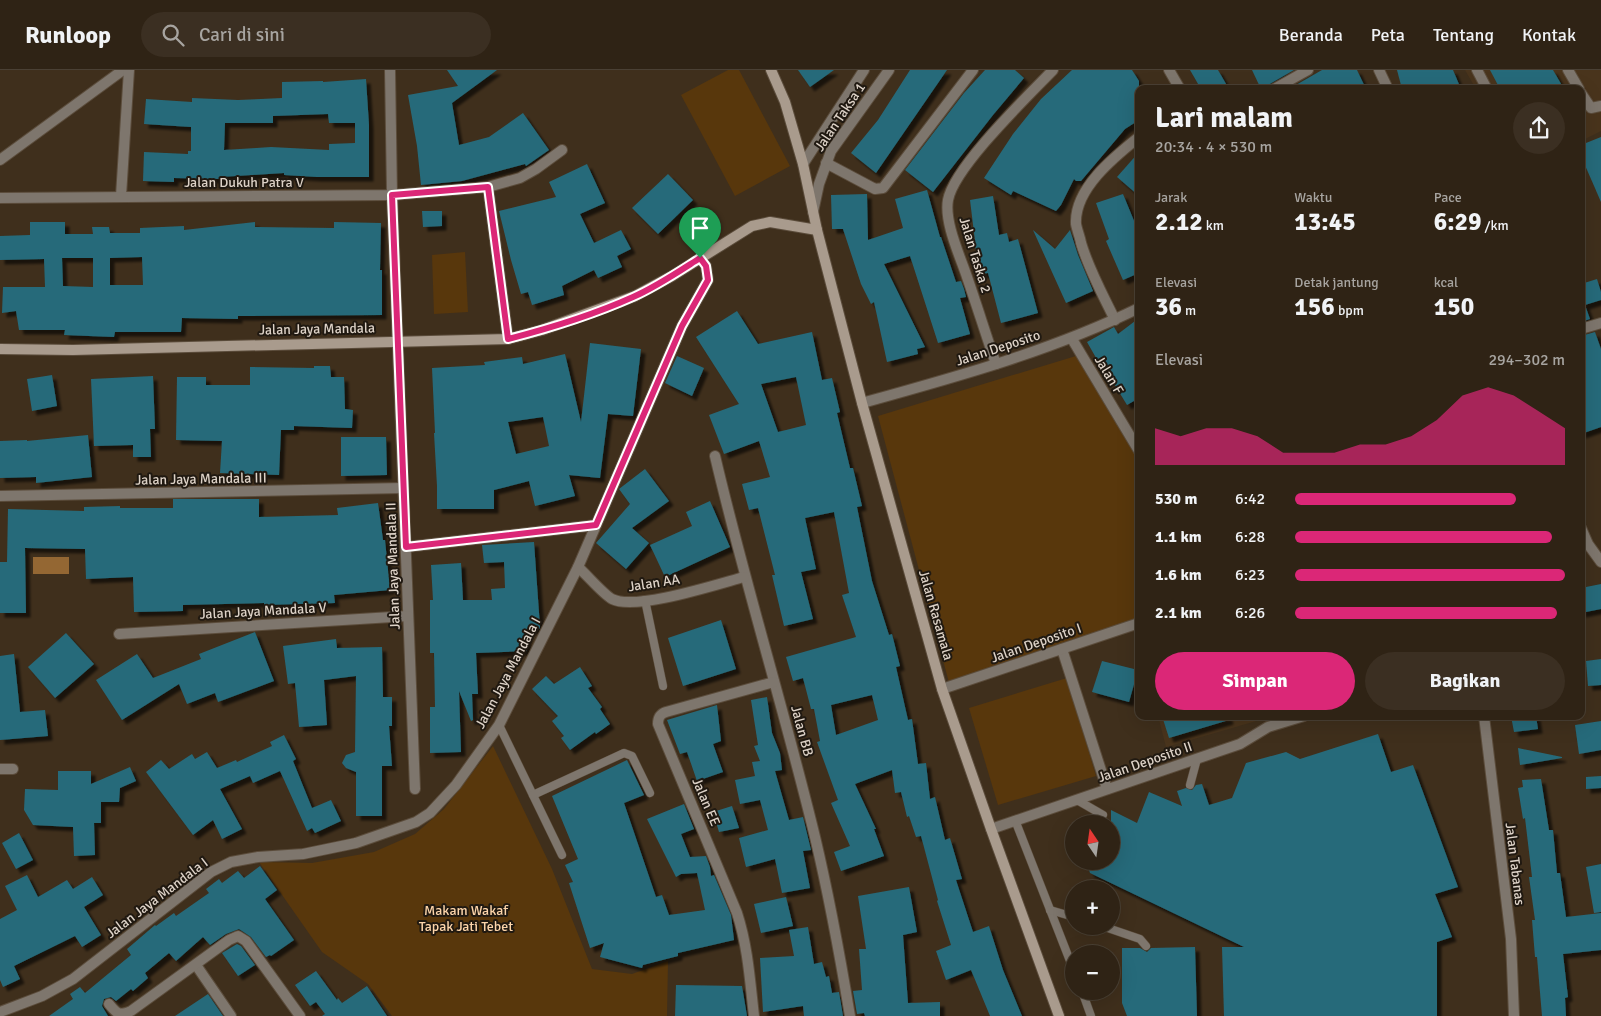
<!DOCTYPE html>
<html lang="id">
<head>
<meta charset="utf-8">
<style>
  :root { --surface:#2f2315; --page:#3b2f22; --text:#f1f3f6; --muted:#a7a4a0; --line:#4a4034; --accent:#db2777 }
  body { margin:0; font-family:Signika,sans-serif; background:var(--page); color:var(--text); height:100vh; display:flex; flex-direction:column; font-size:19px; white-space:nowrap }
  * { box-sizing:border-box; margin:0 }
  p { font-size:16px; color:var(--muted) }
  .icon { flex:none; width:28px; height:28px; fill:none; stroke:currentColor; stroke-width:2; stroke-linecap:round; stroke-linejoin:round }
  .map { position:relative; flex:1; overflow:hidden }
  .sheet { position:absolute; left:1135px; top:15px; width:450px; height:635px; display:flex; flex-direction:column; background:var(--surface); border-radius:10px; box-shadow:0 5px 20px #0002,0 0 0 1px var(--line) }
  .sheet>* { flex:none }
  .needle { width:32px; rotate:347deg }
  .tools { position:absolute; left:1065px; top:745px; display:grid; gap:10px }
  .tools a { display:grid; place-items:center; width:55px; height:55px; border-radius:50%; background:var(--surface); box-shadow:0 5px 20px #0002,0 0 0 1px var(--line); font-size:25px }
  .pin { position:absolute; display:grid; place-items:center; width:42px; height:42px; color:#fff; margin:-51px -21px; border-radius:50% 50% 50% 0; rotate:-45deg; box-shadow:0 0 5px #0007 }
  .pin .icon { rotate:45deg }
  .round { display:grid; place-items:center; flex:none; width:52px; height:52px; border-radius:26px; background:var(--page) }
  .overview { display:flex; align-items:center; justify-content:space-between; height:85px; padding:0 20px }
  h1 { font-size:28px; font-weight:700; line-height:38px }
  .metrics { display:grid; grid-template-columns:repeat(3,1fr); gap:8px; height:85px; padding:5px 20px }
  .metrics div { display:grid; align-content:center }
  .metrics b { font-size:25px; font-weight:700 }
  .metrics small { font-size:14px; font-weight:400 }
  .metrics p { font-size:14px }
  .chart { height:140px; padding:10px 20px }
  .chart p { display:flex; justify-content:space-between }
  .chart svg { width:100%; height:90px; margin-top:5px; fill:var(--accent); opacity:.7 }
  .cta { display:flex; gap:10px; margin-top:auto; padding:10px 20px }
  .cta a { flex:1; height:58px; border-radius:30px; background:var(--accent); color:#fff; font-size:20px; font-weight:700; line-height:58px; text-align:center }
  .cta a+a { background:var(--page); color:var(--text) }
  ul { padding:0 20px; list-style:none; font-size:16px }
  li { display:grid; grid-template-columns:80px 60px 1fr; align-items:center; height:38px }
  li i { height:12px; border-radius:6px; background:var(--accent) }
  header { display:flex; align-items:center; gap:30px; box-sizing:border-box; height:70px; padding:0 25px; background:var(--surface); border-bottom:1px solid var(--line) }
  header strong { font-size:24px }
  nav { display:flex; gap:28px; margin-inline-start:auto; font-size:18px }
  .search { width:350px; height:45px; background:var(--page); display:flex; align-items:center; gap:12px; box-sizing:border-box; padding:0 18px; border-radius:28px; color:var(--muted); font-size:19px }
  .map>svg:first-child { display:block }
</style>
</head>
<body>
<header>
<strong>Runloop</strong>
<div class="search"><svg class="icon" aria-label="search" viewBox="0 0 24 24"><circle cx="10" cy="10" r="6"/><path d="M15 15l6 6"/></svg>Cari di sini</div>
<nav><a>Beranda</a><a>Peta</a><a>Tentang</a><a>Kontak</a></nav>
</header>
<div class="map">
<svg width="1601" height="946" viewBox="0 0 1601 946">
  <defs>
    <filter id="shadow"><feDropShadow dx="4.5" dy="4.5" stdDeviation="1" flood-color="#0009"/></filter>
  </defs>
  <rect width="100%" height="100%" fill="#3f2f1c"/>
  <g fill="#49341c">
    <polygon points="1465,0 1601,0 1601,61 1581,71 1581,19 1476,19"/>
    <polygon points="1158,646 1274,646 1166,677"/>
  </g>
  <g fill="#58370c">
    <polygon points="728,0 739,0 790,96 735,126 681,25"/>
    <polygon points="465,182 468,242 434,244 432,185"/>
    <polygon points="1076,286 1139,389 1139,557 951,620 878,346"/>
    <polygon points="1067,608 1096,706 998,735 969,638"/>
    <polygon points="493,676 552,799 592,899 632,904 668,891 667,946 392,946 368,914 322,882 259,792 312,793 374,782 415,764 444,739"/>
  </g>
  <rect fill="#946733" x="33" y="487" width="36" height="17"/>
  <g fill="#266a7a" fill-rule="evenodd" filter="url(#shadow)">
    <polygon points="447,0 497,0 452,33 459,75 489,67 523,43 549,80 526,96 525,94 462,111 421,115 417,76 408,25 458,16"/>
    <polygon points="798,0 834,0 810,17"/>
    <polygon points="910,0 947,0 876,103 851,83 878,50"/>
    <polygon points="985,0 1015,0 1024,8 993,45 933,122 905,100 964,23"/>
    <polygon points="1072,0 1132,0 1139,11 1139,50 1125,59 1081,111 1076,111 1074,109 1061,135 1056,141 1013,121 1011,125 984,108 1013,64 1041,29"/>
    <polygon points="1190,0 1218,0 1229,19 1201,19"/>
    <polygon points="1252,0 1294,0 1261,19"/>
    <polygon points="1322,0 1357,0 1366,19 1289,19"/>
    <polygon points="1397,0 1453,0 1461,19 1402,19"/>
    <polygon points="1490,0 1553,0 1564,19 1500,19"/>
    <path d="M 366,9 L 369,55 L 369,107 L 317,107 L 284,105 L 284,103 L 220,107 L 220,109 L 174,108 L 174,112 L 143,111 L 144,82 L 188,84 L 188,81 L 191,81 L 191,57 L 144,54 L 146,29 L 192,32 L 192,28 L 238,30 L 282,28 L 282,12 L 323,11 L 323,12 ZM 328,44 L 329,53 L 355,53 L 355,73 L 329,74 L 329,80 L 271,77 L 224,80 L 225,53 L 273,53 L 273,46 Z"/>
    <polygon points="1601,67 1601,132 1581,86 1581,75"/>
    <polygon points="1139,82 1139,126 1117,107"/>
    <polygon points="587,94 605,133 580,144 594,173 621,160 631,179 617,186 622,197 598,208 594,200 562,216 564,225 532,235 528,222 521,224 511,190 499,141 556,127 549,112"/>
    <polygon points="668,104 693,130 658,164 632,138"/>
    <polygon points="927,120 940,167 941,167 956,212 961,211 964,219 966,227 960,228 970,264 938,273 910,186 884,194 925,277 917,279 918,284 887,292 874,232 871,234 861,214 843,159 832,159 831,125 867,124 868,170 903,158 895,129"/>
    <polygon points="1123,124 1139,163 1139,203 1123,210 1106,171 1109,169 1096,133"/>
    <polygon points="993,126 999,165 1007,163 1009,172 1018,169 1038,243 1001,253 988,203 982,204 974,172 975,171 970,130"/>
    <polygon points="422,141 442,141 442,156 423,157"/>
    <path d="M 30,152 L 65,152 L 65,164 L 93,164 L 92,157 L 109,157 L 110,163 L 140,163 L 140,158 L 184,156 L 184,160 L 255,152 L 255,157 L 334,158 L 334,152 L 381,153 L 380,200 L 382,200 L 382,245 L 238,246 L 238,249 L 182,248 L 181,262 L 115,262 L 114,267 L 64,265 L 65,260 L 19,260 L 16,241 L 2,243 L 3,217 L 45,217 L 44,189 L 0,190 L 0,166 L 30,165 ZM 142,187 L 143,215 L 110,215 L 110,188 ZM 62,188 L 93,188 L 93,217 L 63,216 Z"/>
    <polygon points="1033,160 1055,179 1070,160 1078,185 1093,221 1066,233"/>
    <polygon points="1597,209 1601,222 1601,230 1585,235 1590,249 1581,252 1581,214"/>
    <path d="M 737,241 L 758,274 L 812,262 L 822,310 L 832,308 L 840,342 L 837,343 L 850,398 L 853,398 L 862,436 L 857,437 L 872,511 L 889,565 L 892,564 L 900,596 L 896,597 L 908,650 L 912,649 L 918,694 L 926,693 L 930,729 L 935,727 L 945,770 L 950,768 L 962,809 L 956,810 L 973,862 L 989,856 L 1003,900 L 1022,946 L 990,946 L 971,900 L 946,910 L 936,881 L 951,875 L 937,831 L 938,830 L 921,766 L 916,767 L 909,746 L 907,747 L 901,722 L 895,723 L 892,700 L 855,714 L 876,759 L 874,759 L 884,786 L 841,801 L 834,782 L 850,776 L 831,733 L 838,730 L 817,672 L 820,671 L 814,639 L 811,639 L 803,608 L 793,611 L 786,587 L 856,567 L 842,525 L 849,523 L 834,442 L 805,448 L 816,499 L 801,502 L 813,549 L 784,556 L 772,505 L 775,505 L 758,438 L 749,440 L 742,414 L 770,407 L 759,371 L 724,384 L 709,345 L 739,334 L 696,267 ZM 796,307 L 806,355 L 778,362 L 761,314 ZM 872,625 L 878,650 L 836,665 L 831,635 Z"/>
    <polygon points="1139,248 1139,328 1127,335 1101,292 1099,293 1087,272 1114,257 1118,264"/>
    <polygon points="1595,262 1601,279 1601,357 1581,364 1581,266"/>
    <path d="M 590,273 L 641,279 L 633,346 L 608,344 L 600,408 L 569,405 L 575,426 L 535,436 L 529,411 L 494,420 L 494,439 L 437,439 L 437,416 L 434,363 L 435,363 L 432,298 L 485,295 L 484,292 L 522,287 L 523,294 L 565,284 L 581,352 ZM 543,347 L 549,376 L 516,384 L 508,352 Z"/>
    <polygon points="677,286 704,298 692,326 665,313"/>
    <polygon points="314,296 330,296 331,307 344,307 345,339 353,340 352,358 294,356 294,360 281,360 279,405 220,403 222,371 176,370 177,307 206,307 206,315 250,315 250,297 314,298"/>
    <polygon points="52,305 57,336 32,341 27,309"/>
    <polygon points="153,306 155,359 150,359 151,387 133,387 133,375 94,376 91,309"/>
    <polygon points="88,365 92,407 36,413 36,407 0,408 0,371 27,370 27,371"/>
    <polygon points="341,367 386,367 387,405 341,406"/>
    <polygon points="645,399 669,431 632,458 649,473 626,499 596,473 630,434 619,419"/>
    <polygon points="173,429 259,429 259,447 338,445 337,438 378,433 383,470 385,470 390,520 334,525 335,533 264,535 264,533 183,535 183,541 134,542 133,507 86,509 85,479 25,478 26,543 0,543 0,492 7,492 8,439 84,441 84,437 120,436 120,438 173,438"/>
    <polygon points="710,431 730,477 665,507 650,475 692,456 686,442"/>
    <polygon points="534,472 540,557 539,559 526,560 527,581 476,583 478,624 472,624 473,650 471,651 459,621 461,682 430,683 430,637 435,637 434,583 430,583 430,530 433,530 431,495 461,493 463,530 492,530 491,519 505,518 504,492 484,493 482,475"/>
    <polygon points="1601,514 1601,539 1581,543 1581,518"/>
    <polygon points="721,550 736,599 683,616 668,568"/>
    <polygon points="255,562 274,611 218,632 215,623 187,634 179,614 122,650 96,610 137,584 153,608 201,589 199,584"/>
    <polygon points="66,563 94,594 55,628 28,597"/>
    <polygon points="336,569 337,578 382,577 383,627 392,627 392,656 389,656 392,696 382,696 382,746 356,746 356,702 346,698 342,693 346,685 355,682 356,606 324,610 327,655 299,657 295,613 288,614 283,576"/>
    <polygon points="14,584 20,642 45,640 48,666 0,670 0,586"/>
    <polygon points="1601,589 1601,615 1588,616 1586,591"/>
    <polygon points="1102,591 1138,600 1129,632 1092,622"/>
    <polygon points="580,597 592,616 588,618 602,637 600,639 610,654 596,664 595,662 570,680 561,668 564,666 552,651 558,646 532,619 546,606 554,614"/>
    <polygon points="767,627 772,663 780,683 782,700 775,701 789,750 803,747 811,780 803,781 810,818 782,823 775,789 746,797 739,768 768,760 760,730 740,734 735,710 755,706 752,692 760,691 754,676 758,675 751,630"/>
    <polygon points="717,635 721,671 713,674 723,702 697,711 687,682 680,684 667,650"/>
    <polygon points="1162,646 1228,646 1229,650 1169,668"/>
    <polygon points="1511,646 1536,646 1538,659 1514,662"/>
    <polygon points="1601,651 1601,680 1579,684 1575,655"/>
    <polygon points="1378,664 1391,702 1413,695 1458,817 1435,824 1452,867 1437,872 1437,946 1224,946 1222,877 1244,877 1090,803 1086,791 1111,791 1111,740 1137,753 1149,722 1182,736 1177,721 1186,718 1192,720 1196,715 1202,714 1209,735 1232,728 1246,693 1286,682 1300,689"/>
    <polygon points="284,665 296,689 293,691 312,738 331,730 341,751 315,763 312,758 307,761 280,701 253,713 250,706 220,719 242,759 222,769 213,750 193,765 146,702 161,690 169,699 192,684 195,689 207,682 217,698 236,690 237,692 272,676 270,672"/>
    <polygon points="1518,678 1562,687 1562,688 1520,695"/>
    <polygon points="627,690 644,725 624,733 656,827 662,825 669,845 705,840 697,803 681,804 676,807 647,749 684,734 694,759 681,764 690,787 706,786 710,797 711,806 714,805 731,845 734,870 678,883 678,886 643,895 642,898 600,887 604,873 590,878 569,813 573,812 565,795 578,789 552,726"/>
    <polygon points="130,697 136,711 120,718 119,732 101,732 101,753 94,753 95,785 74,786 73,757 33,755 24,740 25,719 58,720 58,701 91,701 91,714"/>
    <polygon points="1601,706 1601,718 1586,719 1586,707"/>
    <polygon points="1541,709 1549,760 1553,760 1557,803 1560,803 1566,847 1601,843 1601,880 1563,884 1568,927 1565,928 1566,946 1542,946 1537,887 1535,887 1532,850 1535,850 1529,807 1532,807 1525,748 1523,749 1518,718 1523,717 1522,710"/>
    <polygon points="732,736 739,758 719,762 713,742"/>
    <polygon points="19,763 33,790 16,799 2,773"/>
    <polygon points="1601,794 1601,842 1594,843 1586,797"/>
    <polygon points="260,796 277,820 265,829 294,870 271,886 270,885 266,887 251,867 239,859 226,864 210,875 203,867 176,891 169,883 145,903 148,908 133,921 131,919 116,931 111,927 104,929 102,936 108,946 49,946 73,929 70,924 80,917 85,923 114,899 131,885 127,879 155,855 156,856 174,843 176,846 209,823 206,819 219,809 222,813 238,801 244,808"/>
    <polygon points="27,805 38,827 67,810 73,819 92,807 103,825 84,837 101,865 82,877 75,866 14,896 20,909 3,917 0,910 0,849 17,840 5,816"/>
    <polygon points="909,817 917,862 903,865 908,933 940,932 940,946 865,946 864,943 857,944 853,921 862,920 859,879 866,879 858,826"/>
    <polygon points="786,827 793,856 761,863 754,834"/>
    <polygon points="808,857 814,894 822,892 826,907 829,906 832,923 839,922 843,946 804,946 803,936 763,942 760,888 794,886 789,860"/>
    <polygon points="237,874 241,876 255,895 238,906 222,883"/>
    <polygon points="1195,877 1197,946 1127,946 1122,933 1122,878 1140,878 1147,882 1151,878"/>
    <polygon points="316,901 337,930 338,928 342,933 367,916 387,946 322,946 325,944 316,932 310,936 295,915"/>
    <polygon points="676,915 742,916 747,946 675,946"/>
    <polygon points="208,924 223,946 175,946"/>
  </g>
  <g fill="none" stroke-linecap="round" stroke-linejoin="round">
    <g stroke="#5b4c3b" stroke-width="9">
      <g id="lane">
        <polyline points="645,530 663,616"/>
        <polyline points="499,655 562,785"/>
        <polyline points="1190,715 1197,689"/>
        <polyline points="533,725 624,683 632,686 650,723"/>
        <polyline points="1077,730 1103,745"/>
        <polyline points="1015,750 1074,901"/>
        <polyline points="1050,840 1074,847"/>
        <polyline points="1102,856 1140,869 1146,876"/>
        <polyline points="1082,921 1091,946"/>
      </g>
    </g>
    <g stroke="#5b4c3b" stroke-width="12">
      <g id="street">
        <polyline points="390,0 392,125 415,719"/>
        <polyline points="1169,0 1180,19"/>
        <polyline points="1379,0 1388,19"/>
        <polyline points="1477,0 1487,19"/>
        <polyline points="1568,0 1579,19"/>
        <polyline points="1274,19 1308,0"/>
        <polyline points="1581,23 1591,38 1601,36"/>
        <polyline points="0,90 123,0"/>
        <polyline points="826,93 875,119 883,118 973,0"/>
        <polyline points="803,94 864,0"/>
        <polyline points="488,117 508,269"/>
        <polyline points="121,126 129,0"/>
        <polyline points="0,128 392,125 488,117 520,108 536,99 562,80"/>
        <polyline points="813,142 819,114 831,81 889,0"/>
        <path d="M 1115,250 C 1103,225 1089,200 1081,173 C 1080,167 1077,160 1076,154 C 1074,119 1114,87 1139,67"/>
        <polyline points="1581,259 1601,253"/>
        <polyline points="1072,269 1139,381"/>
        <path d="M 996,294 C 986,265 977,236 967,207 C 960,186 944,152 948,130 C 954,97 1028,26 1053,0"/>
        <path d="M 862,333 C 956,307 1051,281 1139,238"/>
        <path d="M 715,386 C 745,514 784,639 815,767 C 829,826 840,886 850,946"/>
        <polyline points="0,426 403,418"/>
        <polyline points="1581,458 1588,474 1601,492"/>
        <polyline points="406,477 596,455"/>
        <path d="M 578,497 C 587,505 603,524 612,529 C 635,541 718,514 744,507"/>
        <polyline points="119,564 408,546"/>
        <polyline points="1062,579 1107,719"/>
        <polyline points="942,619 1139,553"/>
        <polyline points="1484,646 1511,869 1514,946"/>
        <polyline points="0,699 13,699"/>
        <polyline points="991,759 1240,674 1268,657 1304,646"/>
        <polyline points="196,895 231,946"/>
        <path d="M 109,934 C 117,944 119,946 131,941 L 229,870 L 238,866 L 246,871 L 300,946"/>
        <polyline points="0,942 42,926 73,909 211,802 231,792 258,787 303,784 356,773 416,752 430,743 456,715 499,655 578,497 682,256 708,210 706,196 700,188"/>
        <path d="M 754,946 C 750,911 748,877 737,843 L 658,654 C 658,647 660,644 666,642 L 774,612"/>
      </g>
    </g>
    <g stroke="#5b4c3b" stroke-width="12">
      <g id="secondary">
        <polyline points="771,0 785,32 803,94 817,160 862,333 942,619 991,759 1059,946"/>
        <polyline points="0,279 73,280 508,269 542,260 635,226 672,206 752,156 770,152 817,160"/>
      </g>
    </g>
    <use href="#lane" stroke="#7e766d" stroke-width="8"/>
    <use href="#street" stroke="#7e766d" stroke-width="10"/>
    <use href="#secondary" stroke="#a99b8d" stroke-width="10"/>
  </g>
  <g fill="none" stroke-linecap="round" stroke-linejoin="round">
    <g stroke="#fff" stroke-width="10">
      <path id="route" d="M 488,117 L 508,269 C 551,258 593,245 633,227 C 656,217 678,202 700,188 L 706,196 L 708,210 L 682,256 L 596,455 L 406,477 L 392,125 Z"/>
    </g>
    <use href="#route" stroke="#db2777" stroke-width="6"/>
  </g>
  <g text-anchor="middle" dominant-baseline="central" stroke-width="4" stroke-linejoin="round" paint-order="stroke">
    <g font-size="14" fill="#ddd2c7" stroke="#201911">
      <text transform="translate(840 47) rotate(-56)">Jalan Taksa 1</text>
      <text x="244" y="112">Jalan Dukuh Patra V</text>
      <text transform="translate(975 185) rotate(73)">Jalan Taska 2</text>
      <text transform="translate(317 259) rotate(-1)">Jalan Jaya Mandala</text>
      <text transform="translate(998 278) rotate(-18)">Jalan Deposito</text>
      <text transform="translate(1109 305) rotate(59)">Jalan F</text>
      <text transform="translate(201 409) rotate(-1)">Jalan Jaya Mandala III</text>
      <text transform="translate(393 496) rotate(-92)">Jalan Jaya Mandala II</text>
      <text transform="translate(654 513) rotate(-9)">Jalan AA</text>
      <text transform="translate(263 541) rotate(-3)">Jalan Jaya Mandala V</text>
      <text transform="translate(936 545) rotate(74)">Jalan Rasamala</text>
      <text transform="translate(1036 573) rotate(-19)">Jalan Deposito I</text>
      <text transform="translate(508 603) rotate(-62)">Jalan Jaya Mandala I</text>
      <text transform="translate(802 661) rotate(75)">Jalan BB</text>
      <text transform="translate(1145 692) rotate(-19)">Jalan Deposito II</text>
      <text transform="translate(706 732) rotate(67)">Jalan EE</text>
      <text transform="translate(1515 794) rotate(83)">Jalan Tabanas</text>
      <text transform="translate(157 828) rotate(-37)">Jalan Jaya Mandala I</text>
    </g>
    <g font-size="14" fill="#fdd5aa" stroke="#201911">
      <text x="466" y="840">Makam Wakaf<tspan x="466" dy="16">Tapak Jati Tebet</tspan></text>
    </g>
  </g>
</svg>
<div class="tools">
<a><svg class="needle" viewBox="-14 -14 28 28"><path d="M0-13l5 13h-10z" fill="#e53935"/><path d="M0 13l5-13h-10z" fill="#a7a4a0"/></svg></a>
<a>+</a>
<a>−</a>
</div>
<div class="pin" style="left:700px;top:188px;background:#1e9e55"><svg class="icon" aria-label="arrive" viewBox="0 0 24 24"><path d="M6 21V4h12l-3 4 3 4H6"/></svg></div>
<section class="sheet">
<div class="overview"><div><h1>Lari malam</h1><p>20:34 · 4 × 530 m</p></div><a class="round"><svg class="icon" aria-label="share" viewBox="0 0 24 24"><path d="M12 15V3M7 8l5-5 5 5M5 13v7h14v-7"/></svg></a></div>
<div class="metrics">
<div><p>Jarak</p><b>2.12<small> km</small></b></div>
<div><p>Waktu</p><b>13:45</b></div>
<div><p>Pace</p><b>6:29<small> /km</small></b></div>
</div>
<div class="metrics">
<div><p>Elevasi</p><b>36<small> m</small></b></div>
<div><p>Detak jantung</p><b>156<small> bpm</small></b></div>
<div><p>kcal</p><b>150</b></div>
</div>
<div class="chart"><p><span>Elevasi</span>294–302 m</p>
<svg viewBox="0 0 160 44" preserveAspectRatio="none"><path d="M0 44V26L10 30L20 26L30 26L40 30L50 38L60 38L70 38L80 34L90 34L100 30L110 22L120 10L130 6L140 10L150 18L160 26V44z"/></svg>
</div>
<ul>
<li><b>530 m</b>6:42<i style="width:82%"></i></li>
<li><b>1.1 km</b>6:28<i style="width:95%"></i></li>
<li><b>1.6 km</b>6:23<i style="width:100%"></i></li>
<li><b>2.1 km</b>6:26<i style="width:97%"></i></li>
</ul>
<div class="cta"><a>Simpan</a><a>Bagikan</a></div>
</section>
</div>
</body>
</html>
